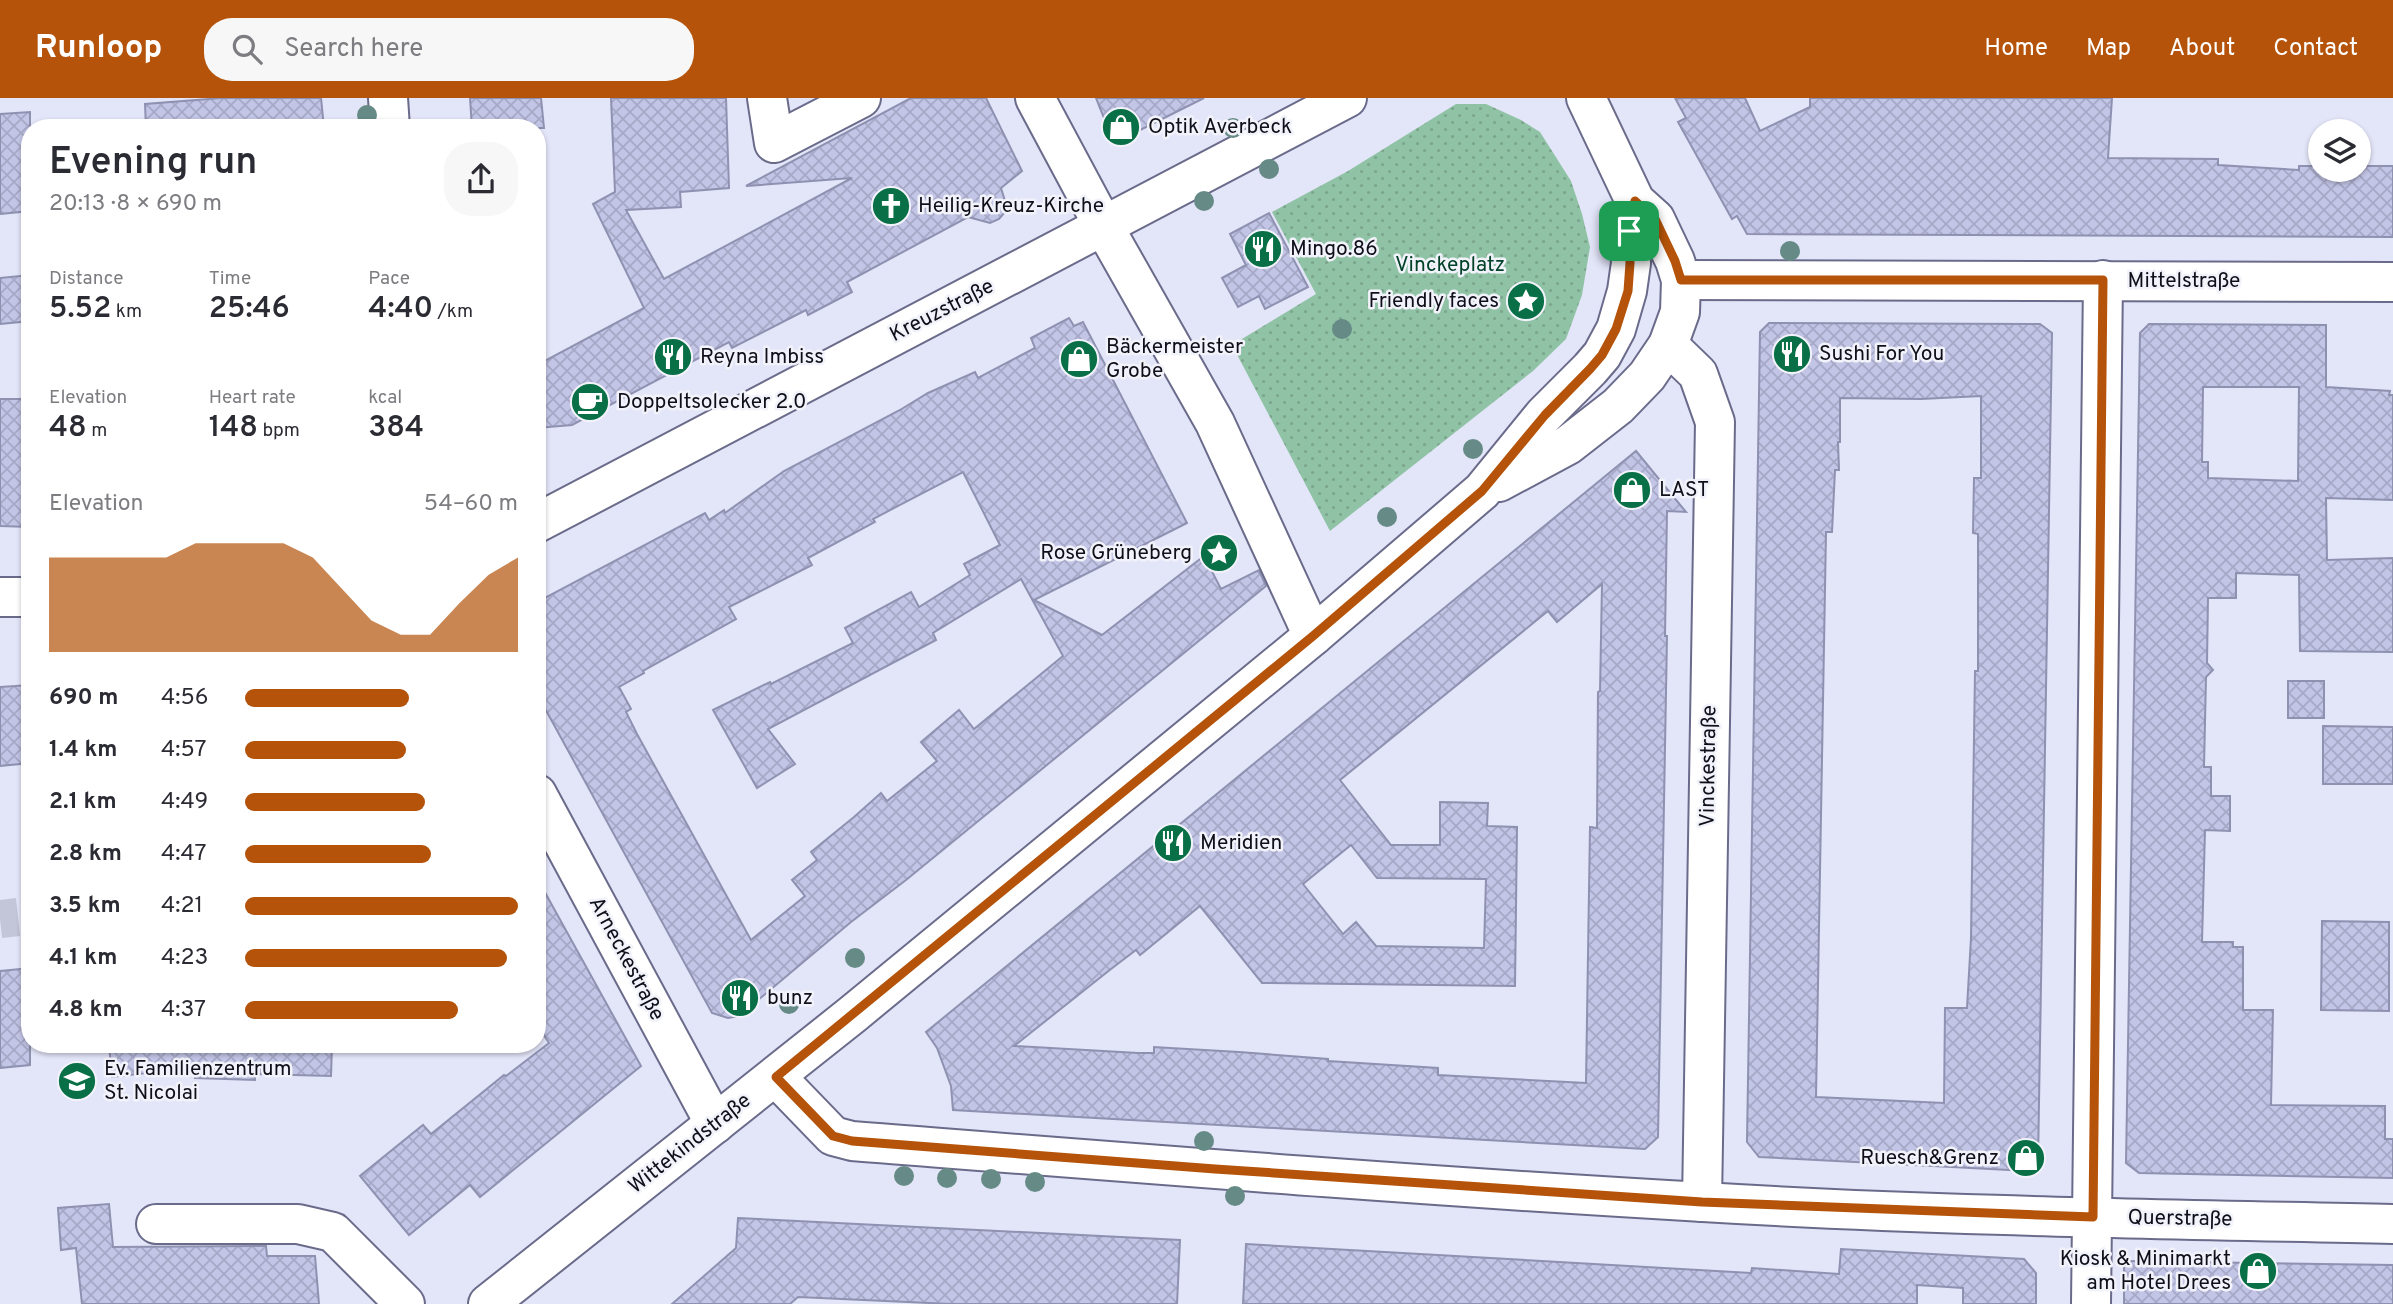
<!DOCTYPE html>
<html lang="en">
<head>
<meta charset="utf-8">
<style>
  :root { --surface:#fff; --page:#f7f7f7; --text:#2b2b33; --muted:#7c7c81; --accent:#b45309 }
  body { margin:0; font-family:Overpass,sans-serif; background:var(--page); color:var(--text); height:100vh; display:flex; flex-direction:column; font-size:26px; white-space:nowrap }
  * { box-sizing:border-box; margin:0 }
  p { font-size:23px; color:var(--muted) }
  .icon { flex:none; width:38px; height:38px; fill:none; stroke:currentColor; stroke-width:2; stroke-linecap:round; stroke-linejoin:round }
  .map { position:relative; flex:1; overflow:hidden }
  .side { position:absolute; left:21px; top:21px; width:525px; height:934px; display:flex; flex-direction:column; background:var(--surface); border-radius:28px; box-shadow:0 2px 5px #0004 }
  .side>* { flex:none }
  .buttons { position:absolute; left:2308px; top:21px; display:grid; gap:14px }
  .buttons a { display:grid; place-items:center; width:63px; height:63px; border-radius:50%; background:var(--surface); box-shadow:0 2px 5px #0004; font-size:35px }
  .pin { position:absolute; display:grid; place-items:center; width:60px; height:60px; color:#fff; margin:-30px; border-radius:14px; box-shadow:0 4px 10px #0006 }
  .round { display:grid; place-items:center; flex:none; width:74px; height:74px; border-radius:28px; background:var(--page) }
  .headline { display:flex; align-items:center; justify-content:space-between; height:119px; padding:0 28px }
  h1 { font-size:38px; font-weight:600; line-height:52px }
  .stats { display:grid; grid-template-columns:repeat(3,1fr); gap:10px; height:119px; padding:7px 28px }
  .stats div { display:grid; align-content:center }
  .stats b { font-size:30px; font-weight:600 }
  .stats small { font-size:19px; font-weight:400 }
  .stats p { font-size:19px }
  .chart { height:196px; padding:14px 28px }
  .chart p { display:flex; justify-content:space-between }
  .chart svg { width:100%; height:126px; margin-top:7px; fill:var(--accent); opacity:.7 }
  ul { padding:0 28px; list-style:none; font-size:23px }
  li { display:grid; grid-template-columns:112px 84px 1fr; align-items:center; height:52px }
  li i { height:18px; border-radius:9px; background:var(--accent) }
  header { display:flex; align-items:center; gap:42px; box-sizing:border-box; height:98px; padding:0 35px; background:var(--accent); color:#fff }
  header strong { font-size:33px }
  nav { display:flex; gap:38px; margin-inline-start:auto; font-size:24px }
  .search { width:490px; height:63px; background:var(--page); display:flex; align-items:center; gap:18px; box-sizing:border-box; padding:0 24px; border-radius:28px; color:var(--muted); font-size:26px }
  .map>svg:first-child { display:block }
</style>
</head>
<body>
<header>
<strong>Runloop</strong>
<div class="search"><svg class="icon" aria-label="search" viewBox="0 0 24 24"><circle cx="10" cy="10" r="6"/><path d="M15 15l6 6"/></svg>Search here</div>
<nav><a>Home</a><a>Map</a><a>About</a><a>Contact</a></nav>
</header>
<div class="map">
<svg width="2393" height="1206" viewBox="0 0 2393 1206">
  <defs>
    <pattern id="green-dots" width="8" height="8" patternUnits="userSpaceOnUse" patternTransform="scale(1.75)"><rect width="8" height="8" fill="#90c3a5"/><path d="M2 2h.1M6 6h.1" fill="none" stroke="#7ba68d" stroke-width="1.8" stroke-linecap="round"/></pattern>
    <pattern id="building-cross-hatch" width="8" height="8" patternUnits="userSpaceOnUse" patternTransform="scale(1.75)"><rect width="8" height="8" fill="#c3c5e7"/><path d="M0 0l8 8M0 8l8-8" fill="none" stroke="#a6a8c6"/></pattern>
  </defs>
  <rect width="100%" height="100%" fill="#e3e5f9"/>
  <polygon fill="url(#green-dots)" points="1456,6 1486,6 1521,22 1540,34 1571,83 1582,116 1590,149 1582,197 1566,241 1533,273 1330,433 1232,247 1316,196 1272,114 1348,73"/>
  <g fill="url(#building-cross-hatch)" stroke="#8f91b1" stroke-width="2" fill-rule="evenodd">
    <polygon points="222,0 321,0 324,30 146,30 145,6"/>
    <polygon points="470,0 541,0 544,30 472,30"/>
    <polygon points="611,0 726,0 729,90 680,94 681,109 626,112 664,181 852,80 746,88 911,0 986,0 1022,73 1001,90 1006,106 1005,114 999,121 990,125 968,119 847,184 852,194 808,217 806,212 732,250 729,244 572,327 537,330 537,267 644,210 593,106 615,94"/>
    <polygon points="1096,0 1204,0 1114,45"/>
    <polygon points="1675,0 1745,0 1760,33 1810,9 1810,0 2112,0 2108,60 2218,61 2218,67 2299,72 2299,68 2320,68 2320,72 2359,72 2359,68 2393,68 2393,139 1747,136 1737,118 1732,121 1678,24 1686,20"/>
    <polygon points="30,14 30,113 0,116 0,16"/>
    <polygon points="1269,115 1308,189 1265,211 1259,198 1238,209 1222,180 1246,167 1230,136"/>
    <polygon points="30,177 30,223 0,226 0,180"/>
    <path d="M 1069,220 L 1074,228 L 1083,224 L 1187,425 L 1034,502 L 1102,537 L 1204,458 L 1221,491 L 1259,472 L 1266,488 L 906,782 L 851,824 L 739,918 L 728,920 L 712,915 L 537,596 L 537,504 L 705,415 L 709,422 L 724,412 L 725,415 L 784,373 L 900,312 L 928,295 L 975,274 L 978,280 L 1035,250 L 1031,240 ZM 963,374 L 1000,447 L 964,466 L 970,477 L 919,509 L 911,494 L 845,530 L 853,545 L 771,586 L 770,584 L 713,612 L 757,690 L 795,666 L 768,631 L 936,542 L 933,535 L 1021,481 L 1063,558 L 974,631 L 959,612 L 921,644 L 937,663 L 887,703 L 881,695 L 854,719 L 811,754 L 817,762 L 792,782 L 805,798 L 751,842 L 637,636 L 626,614 L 631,611 L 619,589 L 644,575 L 643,573 L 736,521 L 729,509 L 812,467 L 808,460 L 875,424 L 873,421 Z"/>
    <path d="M 1769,225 L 2040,226 L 2052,235 L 2038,1064 L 2028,1073 L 1759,1059 L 1747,1044 L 1760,234 ZM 1981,298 L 1981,380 L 1974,380 L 1973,435 L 1978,436 L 1978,573 L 1975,573 L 1971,840 L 1967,910 L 1945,910 L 1944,1005 L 1816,999 L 1826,434 L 1832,434 L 1835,372 L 1839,372 L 1838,344 L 1840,344 L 1840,300 L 1921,301 Z"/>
    <path d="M 2149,226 L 2326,227 L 2326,289 L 2390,293 L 2389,297 L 2393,297 L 2393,402 L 2326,400 L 2327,462 L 2393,460 L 2393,554 L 2300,553 L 2299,477 L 2236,475 L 2236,500 L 2208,500 L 2207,565 L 2213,572 L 2206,579 L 2204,669 L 2211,669 L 2211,698 L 2230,698 L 2230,733 L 2205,732 L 2202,844 L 2233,844 L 2233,849 L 2243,849 L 2243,912 L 2273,912 L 2271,1007 L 2385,1008 L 2385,1041 L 2393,1041 L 2393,1080 L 2139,1075 L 2126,1065 L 2140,235 ZM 2203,289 L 2299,289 L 2298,383 L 2208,380 L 2208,364 L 2202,364 Z"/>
    <polygon points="0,301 30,301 30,429 0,428"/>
    <path d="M 1636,353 L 1686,414 L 1667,413 L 1665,538 L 1667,538 L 1658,1039 L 1645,1051 L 953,1012 L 951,988 L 937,950 L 926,934 ZM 1602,486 L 1600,593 L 1598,594 L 1597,730 L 1590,729 L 1586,985 L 1438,977 L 1438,970 L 1328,963 L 1328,961 L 1239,954 L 1154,949 L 1154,955 L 1138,955 L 1014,948 L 1111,871 L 1136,852 L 1140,857 L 1200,808 L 1262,885 L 1515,888 L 1517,729 L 1487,728 L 1488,705 L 1440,704 L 1440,747 L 1391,747 L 1340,682 L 1548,513 L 1557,524 ZM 1351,747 L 1377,780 L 1486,781 L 1484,850 L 1376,848 L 1356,824 L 1343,836 L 1303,786 Z"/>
    <rect x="2288" y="583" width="36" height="37"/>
    <polygon points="30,587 30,665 0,668 0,589"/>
    <polygon points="2323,628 2393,629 2393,686 2323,686"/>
    <polygon points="537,780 641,968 480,1099 470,1087 409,1137 360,1078 423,1027 431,1036 504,977 506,978 549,945 537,927"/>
    <polygon points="2322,823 2389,824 2389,913 2321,912"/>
    <polygon points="30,870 30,967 0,970 0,873"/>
    <polygon points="109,947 332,947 331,978 255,976 255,982 195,980 196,974 192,974 192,970 112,979"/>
    <polygon points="109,1106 113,1149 266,1148 267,1158 315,1158 319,1206 82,1206 76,1150 61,1152 58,1110"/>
    <polygon points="738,1120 1180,1142 1177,1206 951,1206 798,1199 790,1206 672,1206 736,1150"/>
    <polygon points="1246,1146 1751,1175 1752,1170 1839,1176 1841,1151 2024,1161 2036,1175 2036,1206 1963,1206 1963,1190 1917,1187 1917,1206 1243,1206"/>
    <polygon points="2124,1163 2393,1167 2393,1206 2124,1206"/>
  </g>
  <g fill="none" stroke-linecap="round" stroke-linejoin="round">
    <polyline stroke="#c3c5d8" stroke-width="38" stroke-dasharray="38 19" stroke-linecap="butt" points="0,821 18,819"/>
    <g stroke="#6a6b8a" stroke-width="42">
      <g id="minor">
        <polyline points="388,0 390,30"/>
        <polyline points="767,0 774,45 861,0"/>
        <polyline points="1035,0 1104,129 1215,325 1313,538"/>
        <polyline points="1681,182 2393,184"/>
        <polyline points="1668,247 1698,276 1715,324 1702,1104"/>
        <polyline points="1499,384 1568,347 1618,308 1647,278 1668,247 1680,214 1681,182 1675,163 1655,121 1635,103 1586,0"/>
        <polyline points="537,425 1347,0"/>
        <polyline points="0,499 30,499"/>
        <polyline points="537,696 715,1026"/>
        <path d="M 776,979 L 833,1038 L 852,1043 C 1135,1065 1419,1088 1703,1104 C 1933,1118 2163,1121 2393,1126"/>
        <polyline points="156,1126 298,1126 333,1134 405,1206"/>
        <polyline points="488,1206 853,916 1313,538 1482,393 1544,317 1590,271 1602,257 1616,231 1627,193 1631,165 1629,133 1635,103"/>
        <polyline points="2091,1206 2103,182"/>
      </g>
    </g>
    <use href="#minor" stroke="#fff" stroke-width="38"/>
  </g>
  <g fill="#668b86">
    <circle cx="367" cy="17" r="10"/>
    <circle cx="1233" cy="30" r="10"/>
    <circle cx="1269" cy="71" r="10"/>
    <circle cx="1204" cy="103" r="10"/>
    <circle cx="1790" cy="153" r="10"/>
    <circle cx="1342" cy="231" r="10"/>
    <circle cx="1473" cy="351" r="10"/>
    <circle cx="1387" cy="419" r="10"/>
    <circle cx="855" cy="860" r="10"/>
    <circle cx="789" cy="906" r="10"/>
    <circle cx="1204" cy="1043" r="10"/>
    <circle cx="904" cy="1078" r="10"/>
    <circle cx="947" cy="1080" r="10"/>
    <circle cx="991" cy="1081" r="10"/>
    <circle cx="1035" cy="1084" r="10"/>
    <circle cx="1235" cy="1098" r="10"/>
  </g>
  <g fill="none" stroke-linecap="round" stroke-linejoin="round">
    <g stroke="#fff" stroke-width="14">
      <polygon id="route" points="1635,103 1655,121 1675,163 1681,182 2103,182 2093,1119 1702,1104 1215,1071 852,1043 833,1038 776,979 1313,538 1482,393 1545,317 1590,271 1602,257 1616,231 1628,193 1630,165 1629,133"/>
    </g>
    <use href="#route" stroke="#b45309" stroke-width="9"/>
  </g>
  <defs>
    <g id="shop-disc" transform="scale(2.0125)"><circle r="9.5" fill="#096f46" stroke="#f2f3fa"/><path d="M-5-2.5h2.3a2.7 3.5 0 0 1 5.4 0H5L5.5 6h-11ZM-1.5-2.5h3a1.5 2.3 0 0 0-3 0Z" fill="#fff"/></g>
    <g id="church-disc" transform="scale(2.0125)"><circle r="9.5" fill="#096f46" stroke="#f2f3fa"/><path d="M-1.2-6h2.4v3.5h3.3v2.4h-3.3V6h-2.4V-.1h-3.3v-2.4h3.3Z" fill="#fff"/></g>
    <g id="restaurant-disc" transform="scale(2.0125)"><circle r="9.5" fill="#096f46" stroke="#f2f3fa"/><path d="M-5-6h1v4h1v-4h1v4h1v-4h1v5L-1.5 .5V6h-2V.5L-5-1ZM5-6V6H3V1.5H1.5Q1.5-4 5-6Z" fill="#fff"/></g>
    <g id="sight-disc" transform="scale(2.0125)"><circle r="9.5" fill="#096f46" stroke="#f2f3fa"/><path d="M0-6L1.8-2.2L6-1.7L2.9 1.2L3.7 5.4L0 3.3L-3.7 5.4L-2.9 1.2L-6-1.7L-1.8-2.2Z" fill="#fff"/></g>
    <g id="cafe-disc" transform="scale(2.0125)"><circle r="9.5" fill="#096f46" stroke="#f2f3fa"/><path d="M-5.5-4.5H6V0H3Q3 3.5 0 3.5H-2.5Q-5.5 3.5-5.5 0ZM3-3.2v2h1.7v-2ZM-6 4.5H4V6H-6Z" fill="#fff"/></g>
    <g id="school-disc" transform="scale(2.0125)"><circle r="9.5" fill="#096f46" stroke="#f2f3fa"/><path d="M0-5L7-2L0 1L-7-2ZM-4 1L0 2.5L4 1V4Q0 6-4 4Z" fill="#fff"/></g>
  </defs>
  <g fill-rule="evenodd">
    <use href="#shop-disc" x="1121" y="29"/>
    <use href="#church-disc" x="891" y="108"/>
    <use href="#restaurant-disc" x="1263" y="151"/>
    <use href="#sight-disc" x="1526" y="203"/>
    <use href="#restaurant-disc" x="1792" y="256"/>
    <use href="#restaurant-disc" x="673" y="259"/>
    <use href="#shop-disc" x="1079" y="261"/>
    <use href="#cafe-disc" x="590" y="304"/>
    <use href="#shop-disc" x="1632" y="392"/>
    <use href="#sight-disc" x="1219" y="455"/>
    <use href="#restaurant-disc" x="1173" y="745"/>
    <use href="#restaurant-disc" x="740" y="900"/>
    <use href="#school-disc" x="77" y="983"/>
    <use href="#shop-disc" x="2026" y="1060"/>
    <use href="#shop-disc" x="2258" y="1173"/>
  </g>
  <g text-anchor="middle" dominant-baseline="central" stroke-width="5" stroke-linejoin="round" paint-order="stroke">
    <g font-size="21" fill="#0f0f1a" stroke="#f2f3fa" text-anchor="start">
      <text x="1148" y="29">Optik Averbeck</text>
      <text x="918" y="108">Heilig-Kreuz-Kirche</text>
      <text x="1290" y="151">Mingo.86</text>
      <text x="1499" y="203" text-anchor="end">Friendly faces</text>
      <text x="1106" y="249">Bäckermeister<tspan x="1106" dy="24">Grobe</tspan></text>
      <text x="1819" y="256">Sushi For You</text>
      <text x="700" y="259">Reyna Imbiss</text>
      <text x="617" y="304">Doppeltsolecker 2.0</text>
      <text x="1659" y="392">LAST</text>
      <text x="1192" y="455" text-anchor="end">Rose Grüneberg</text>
      <text x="1200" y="745">Meridien</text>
      <text x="767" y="900">bunz</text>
      <text x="104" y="971">Ev. Familienzentrum<tspan x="104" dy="24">St. Nicolai</tspan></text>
      <text x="1999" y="1060" text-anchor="end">Ruesch&amp;Grenz</text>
      <text x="2231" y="1161" text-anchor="end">Kiosk &amp; Minimarkt<tspan x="2231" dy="24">am Hotel Drees</tspan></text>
    </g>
    <g font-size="21" fill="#004227" stroke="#f2f3fa">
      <text x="1450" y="167">Vinckeplatz</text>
    </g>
    <g font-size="21" fill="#0f0f1a" stroke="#f2f3fa">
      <text x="2184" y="183">Mittelstraße</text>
      <text transform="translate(942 213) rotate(-27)">Kreuzstraße</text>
      <text transform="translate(1709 668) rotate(-89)">Vinckestraße</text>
      <text transform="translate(626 861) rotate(62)">Arneckestraße</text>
      <text transform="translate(690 1046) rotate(-38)">Wittekindstraße</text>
      <text transform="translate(2180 1121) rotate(1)">Querstraße</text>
    </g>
  </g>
</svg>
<div class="buttons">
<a><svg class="icon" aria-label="layers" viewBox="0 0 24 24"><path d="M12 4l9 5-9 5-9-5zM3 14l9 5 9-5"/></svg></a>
</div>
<div class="pin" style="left:1629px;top:133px;background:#1e9e55"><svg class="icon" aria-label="arrive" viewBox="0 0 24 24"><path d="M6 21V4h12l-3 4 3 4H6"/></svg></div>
<section class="side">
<div class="headline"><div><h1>Evening run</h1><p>20:13 · 8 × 690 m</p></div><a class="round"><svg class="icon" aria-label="share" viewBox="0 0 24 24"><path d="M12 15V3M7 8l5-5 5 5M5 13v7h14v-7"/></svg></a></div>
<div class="stats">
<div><p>Distance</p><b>5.52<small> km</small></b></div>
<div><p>Time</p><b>25:46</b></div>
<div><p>Pace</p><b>4:40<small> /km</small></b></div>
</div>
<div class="stats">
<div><p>Elevation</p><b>48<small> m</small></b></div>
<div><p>Heart rate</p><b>148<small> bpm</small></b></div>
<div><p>kcal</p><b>384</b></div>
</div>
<div class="chart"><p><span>Elevation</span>54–60 m</p>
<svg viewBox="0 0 160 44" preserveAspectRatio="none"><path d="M0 44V11L10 11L20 11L30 11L40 11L50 6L60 6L70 6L80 6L90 11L100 22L110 33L120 38L130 38L140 27L150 17L160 11V44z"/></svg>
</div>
<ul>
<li><b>690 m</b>4:56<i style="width:60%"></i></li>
<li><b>1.4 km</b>4:57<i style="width:59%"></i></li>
<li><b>2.1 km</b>4:49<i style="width:66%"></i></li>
<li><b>2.8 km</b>4:47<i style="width:68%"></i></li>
<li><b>3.5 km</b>4:21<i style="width:100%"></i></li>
<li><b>4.1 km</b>4:23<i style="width:96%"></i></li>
<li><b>4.8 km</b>4:37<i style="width:78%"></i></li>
</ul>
</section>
</div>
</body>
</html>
